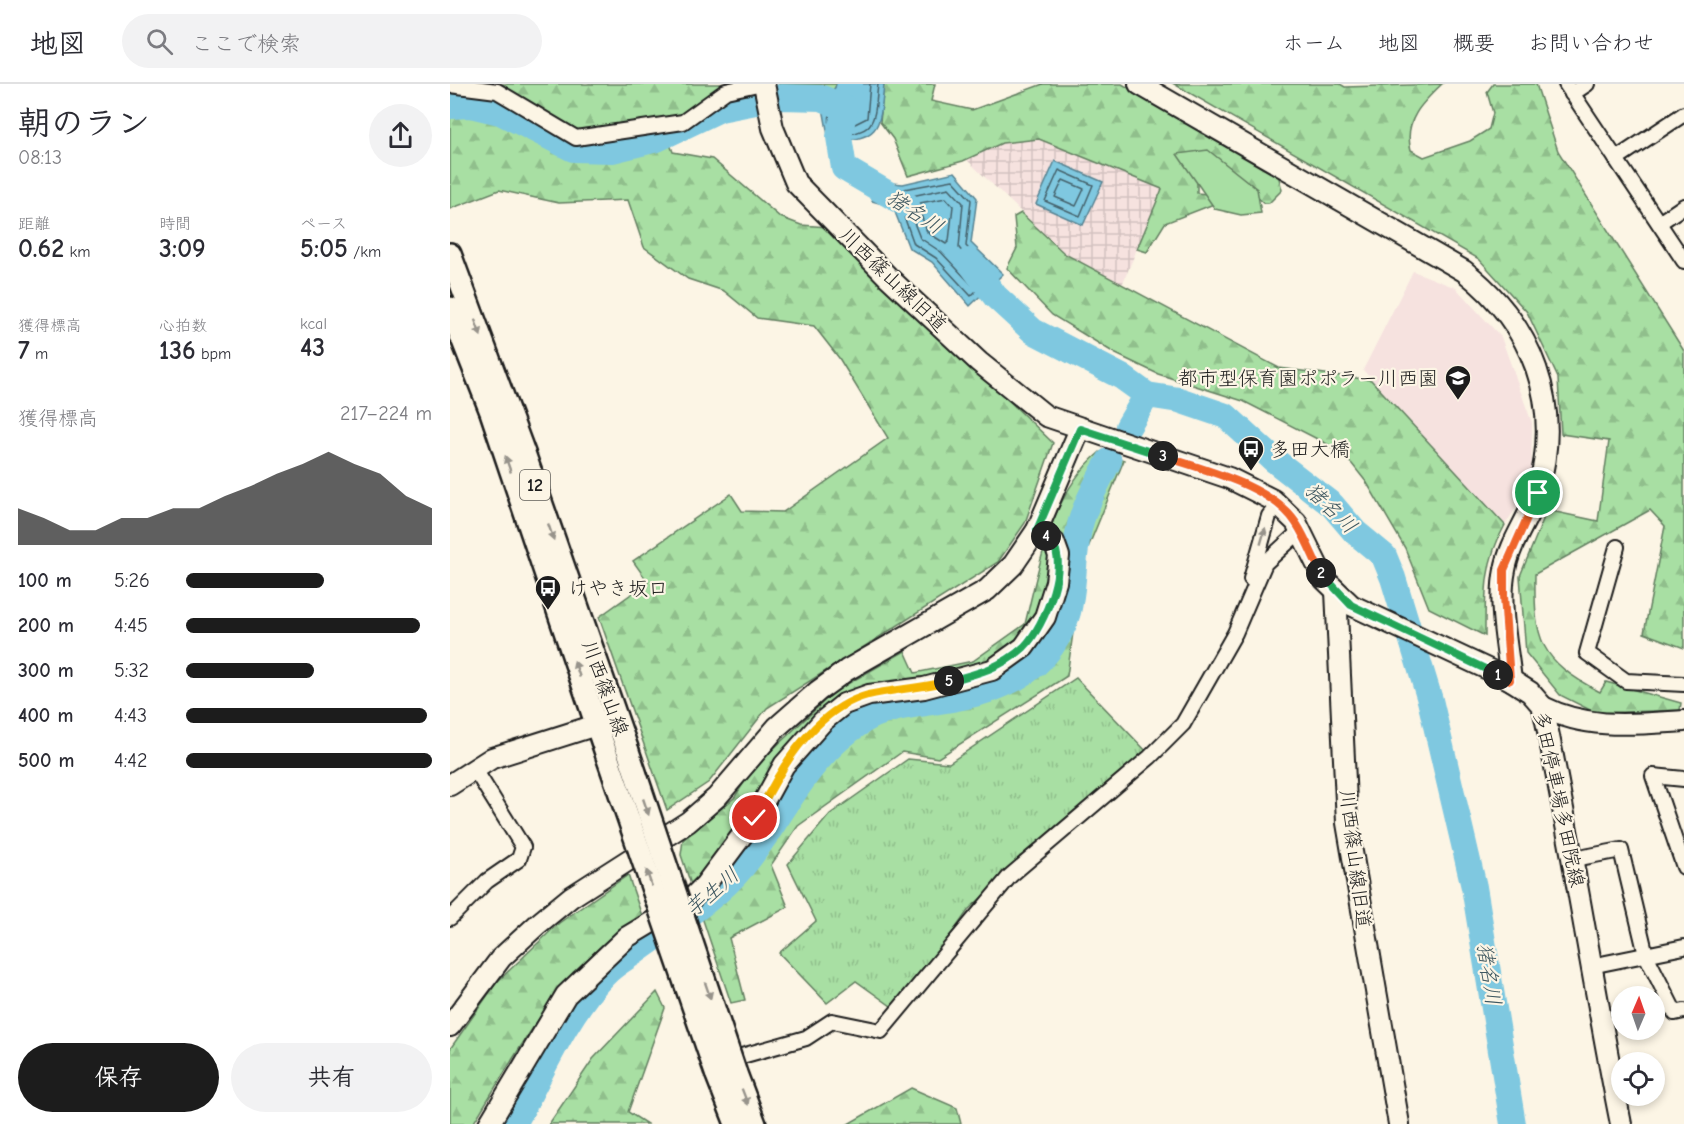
<!DOCTYPE html>
<html lang="ja">
<head>
<meta charset="utf-8">
<style>
  :root { --surface:#fff; --page:#f2f2f3; --text:#2b2b33; --muted:#7c7c81; --line:#e1e1e2; --accent:#1c1c1c }
  body { margin:0; font-family:"Comic Neue","Klee One",sans-serif; background:var(--page); color:var(--text); height:100vh; display:flex; flex-direction:column; font-size:22px; white-space:nowrap }
  * { box-sizing:border-box; margin:0 }
  p { font-size:20px; color:var(--muted) }
  .icon { flex:none; width:33px; height:33px; fill:none; stroke:currentColor; stroke-width:2; stroke-linecap:round; stroke-linejoin:round }
  .map { position:relative; flex:1; overflow:hidden }
  .drawer { display:flex; flex-direction:column; background:var(--surface); width:450px }
  .drawer>* { flex:none }
  .needle { width:39px; rotate:2deg }
  .tools { position:absolute; left:1161px; top:902px; display:grid; gap:12px }
  .tools a { display:grid; place-items:center; width:54px; height:54px; border-radius:50%; background:var(--surface); box-shadow:0 3px 9px #0003; font-size:30px }
  .pin { position:absolute; display:grid; place-items:center; width:51px; height:51px; color:#fff; margin:-26px; border:3px solid #fff; border-radius:50%; box-shadow:0 2px 6px #0007 }
  .km { position:absolute; width:30px; height:30px; margin:-15px; border-radius:50%; background:#222; color:#fff; font-size:16px; line-height:30px; text-align:center }
  .round { display:grid; place-items:center; flex:none; width:63px; height:63px; border-radius:32px; background:var(--page) }
  .overview { display:flex; align-items:center; justify-content:space-between; height:102px; padding:0 18px }
  h1 { font-size:33px; font-weight:800; line-height:45px }
  .metrics { display:grid; grid-template-columns:repeat(3,1fr); gap:9px; height:102px; padding:6px 18px }
  .metrics div { display:grid; align-content:center }
  .metrics b { font-size:26px; font-weight:800 }
  .metrics small { font-size:16px; font-weight:400 }
  .metrics p { font-size:16px }
  .chart { height:168px; padding:12px 18px }
  .chart p { display:flex; justify-content:space-between }
  .chart svg { width:100%; height:108px; margin-top:6px; fill:var(--accent); opacity:.7 }
  .action { display:flex; gap:12px; margin-top:auto; padding:12px 18px }
  .action a { flex:1; height:69px; border-radius:36px; background:var(--accent); color:#fff; font-size:24px; font-weight:800; line-height:69px; text-align:center }
  .action a+a { background:var(--page); color:var(--text) }
  ul { padding:0 18px; list-style:none; font-size:20px }
  li { display:grid; grid-template-columns:96px 72px 1fr; align-items:center; height:45px }
  li i { height:15px; border-radius:8px; background:var(--accent) }
  header { display:flex; align-items:center; gap:36px; box-sizing:border-box; height:84px; padding:0 30px; background:var(--surface); border-bottom:2px solid var(--line) }
  header strong { font-size:28px }
  nav { display:flex; gap:33px; margin-inline-start:auto; font-size:21px }
  .search { width:420px; height:54px; background:var(--page); display:flex; align-items:center; gap:15px; box-sizing:border-box; padding:0 21px; border-radius:33px; color:var(--muted); font-size:22px }
  main { display:flex; flex:1; min-height:0 }
  .map>svg:first-child { display:block }
</style>
</head>
<body>
<header>
<strong>地図</strong>
<div class="search"><svg class="icon" aria-label="search" viewBox="0 0 24 24"><circle cx="10" cy="10" r="6"/><path d="M15 15l6 6"/></svg>ここで検索</div>
<nav><a>ホーム</a><a>地図</a><a>概要</a><a>お問い合わせ</a></nav>
</header>
<main>
<section class="drawer">
<div class="overview"><div><h1>朝のラン</h1><p>08:13</p></div><a class="round"><svg class="icon" aria-label="share" viewBox="0 0 24 24"><path d="M12 15V3M7 8l5-5 5 5M5 13v7h14v-7"/></svg></a></div>
<div class="metrics">
<div><p>距離</p><b>0.62<small> km</small></b></div>
<div><p>時間</p><b>3:09</b></div>
<div><p>ペース</p><b>5:05<small> /km</small></b></div>
</div>
<div class="metrics">
<div><p>獲得標高</p><b>7<small> m</small></b></div>
<div><p>心拍数</p><b>136<small> bpm</small></b></div>
<div><p>kcal</p><b>43</b></div>
</div>
<div class="chart"><p><span>獲得標高</span>217–224 m</p>
<svg viewBox="0 0 160 44" preserveAspectRatio="none"><path d="M0 44V29L10 33L20 38L30 38L40 33L50 33L60 29L70 29L80 24L90 20L100 15L110 11L120 6L130 11L140 15L150 24L160 29V44z"/></svg>
</div>
<ul>
<li><b>100 m</b>5:26<i style="width:56%"></i></li>
<li><b>200 m</b>4:45<i style="width:95%"></i></li>
<li><b>300 m</b>5:32<i style="width:52%"></i></li>
<li><b>400 m</b>4:43<i style="width:98%"></i></li>
<li><b>500 m</b>4:42<i style="width:100%"></i></li>
</ul>
<div class="action"><a>保存</a><a>共有</a></div>
</section>
<div class="map">
<svg width="1234" height="1040" viewBox="0 0 1234 1040">
  <defs>
    <pattern id="industrial-grid" width="8" height="8" patternUnits="userSpaceOnUse" patternTransform="scale(1.5)"><rect width="8" height="8" fill="#f6e2df"/><path d="M0 4h8M4 0v8" fill="none" stroke="#d2c1bf"/></pattern>
    <pattern id="grass-tufts" width="24" height="20" patternUnits="userSpaceOnUse" patternTransform="scale(1.5)"><rect width="24" height="20" fill="#a8dfa3"/><path d="M3 7l-1-3M5 7V3M7 7l1-3M15 17l-1-3M17 17v-4M19 17l1-3" fill="none" stroke="#90bf8c"/></pattern>
    <pattern id="forest-firs" width="22" height="20" patternUnits="userSpaceOnUse" patternTransform="scale(1.5)"><rect width="22" height="20" fill="#a8dfa3"/><path d="M5 1l3.5 6h-7zM16 11l3.5 6h-7z" fill="#90bf8c"/></pattern>
  </defs>
  <rect width="100%" height="100%" fill="#fcf5e5"/>
  <filter id="ink" filterUnits="userSpaceOnUse"><feTurbulence type="fractalNoise" baseFrequency=".0167" numOctaves="2"/><feDisplacementMap in="SourceGraphic" scale="12" xChannelSelector="R" yChannelSelector="G"/><feConvolveMatrix kernelMatrix="1 2 1 2 8 2 1 2 1" color-interpolation-filters="sRGB"/></filter>
  <g filter="url(#ink)">
    <polygon fill="#f6e2df" points="963,187 1006,204 1051,253 1082,339 1081,400 1055,441 913,286"/>
    <polygon fill="url(#industrial-grid)" points="589,55 712,105 672,201 615,170 516,75 552,59"/>
    <polygon fill="url(#grass-tufts)" stroke="#627e60" stroke-width="1.5" points="626,594 697,668 587,763 519,825 448,927 406,897 377,919 329,869 366,837 338,780 380,730 458,675 499,679"/>
    <g fill="url(#forest-firs)" stroke="#627e60" stroke-width="1.5">
      <polygon points="0,0 274,0 219,57 223,68 262,75 330,133 351,141 378,143 603,359 575,439 548,478 317,624 259,698 217,726 149,533 198,498 183,477 281,410 292,427 333,428 438,354 389,274 364,242 307,234 274,207 238,195 194,163 178,116 109,119 49,106 0,125"/>
      <polygon points="329,0 387,0 373,24 335,21 325,7"/>
      <polygon points="434,0 485,0 481,17 522,26 593,0 672,0 828,90 832,106 819,119 814,119 755,69 747,82 747,109 767,111 769,118 715,139 697,168 687,165 712,105 589,55 552,59 513,77 458,92 443,55 430,38"/>
      <path d="M 724,0 L 890,0 L 895,3 L 992,0 C 972,19 953,37 961,66 L 974,73 L 1020,57 L 1039,45 L 1043,29 L 1037,8 L 1043,0 L 1086,0 L 1108,67 L 1234,267 L 1234,564 L 1194,549 L 1215,442 L 1200,426 L 1085,490 C 1084,556 1089,576 1150,608 L 1156,598 L 1231,619 L 1230,626 L 1146,629 L 1110,611 L 1076,569 L 1070,492 L 1097,426 L 1148,437 L 1159,357 L 1111,350 L 1108,294 L 1077,228 L 1029,175 Z"/>
      <path d="M 571,129 L 615,170 L 829,284 L 921,296 L 1055,441 C 1034,478 1035,511 1035,552 L 979,524 L 955,464 L 917,399 L 902,380 L 877,360 L 793,317 L 708,290 L 666,270 L 602,231 L 557,184 L 567,164 L 564,133 Z"/>
      <path d="M 650,368 L 674,376 L 633,476 L 617,592 L 488,674 L 452,668 L 348,742 L 321,781 L 338,823 L 279,854 L 295,916 L 281,919 L 231,771 L 233,756 L 284,714 L 304,683 L 385,607 L 455,567 L 465,589 L 523,577 L 575,540 C 590,480 600,410 650,368 Z"/>
      <path d="M 178,791 L 193,835 C 183,841 170,845 161,853 C 102,903 63,975 23,1040 L 0,1040 L 0,965 L 47,898 L 109,839 Z"/>
      <polygon points="207,908 215,924 178,1028 197,1040 99,1040 143,975"/>
      <polygon points="461,1004 507,1024 511,1040 398,1040"/>
    </g>
    <polygon fill="#a8dfa3" stroke="#627e60" stroke-width="1.5" points="758,66 807,105 811,129 791,131 765,125 727,70"/>
    <g fill="#7fc8e0" stroke="#578392" stroke-width="1.5">
      <path d="M 387,0 L 434,0 C 430,47 430,56 379,57 L 373,24 Z"/>
      <polygon points="605,77 653,98 633,141 586,120"/>
      <polygon points="505,88 527,114 521,159 553,190 520,222 482,178 459,164 443,123 422,117 430,98 453,100"/>
    </g>
    <g fill="none" stroke-linecap="round" stroke-linejoin="round">
      <g stroke="#44616a" stroke-width="1.5">
        <path d="M 392,0 C 389,19 370,31 385,51 C 428,50 424,36 428,0"/>
        <polyline points="399,0 386,28 390,43 399,43 417,34 420,0"/>
        <polygon points="609,86 643,101 630,132 595,117"/>
        <polygon points="503,96 521,116 516,162 543,190 521,212 486,174 464,160 451,124 446,118 431,112 435,104 454,105"/>
        <polygon points="613,96 634,105 626,122 605,113"/>
        <polygon points="499,104 513,119 509,164 532,190 522,201 491,168 470,154 455,116 457,113"/>
        <polygon points="496,114 503,122 499,157 496,160 477,148 468,122 470,119"/>
      </g>
      <g stroke="#7fc8e0" stroke-width="26">
        <polyline points="400,0 389,53 394,84 457,121"/>
        <polyline points="0,22 21,21 50,28 123,65 162,66 207,55 270,25 331,13 372,14 395,24"/>
        <polyline points="519,177 545,212 583,247 672,293 697,311 729,316 776,332 824,376 882,421 905,448 934,472 943,494 980,616 1024,803 1063,1040"/>
        <polyline points="678,343 697,311"/>
        <path d="M 64,1040 C 89,994 118,926 155,890 C 164,880 178,873 189,865 C 225,839 265,816 293,782 C 335,731 355,673 413,637 C 433,624 459,622 482,618 C 521,613 566,603 594,572 C 633,528 617,487 631,437 C 637,416 649,396 659,377"/>
      </g>
      <g stroke="#1c1c1c" stroke-width="18">
        <g id="street">
          <polyline points="1116,0 1234,177"/>
          <polyline points="0,1 47,7 126,54 233,38 276,7 308,0"/>
          <polyline points="1122,10 1137,0"/>
          <polyline points="1166,75 1234,30"/>
          <polyline points="1209,139 1234,122"/>
          <polyline points="1167,463 1137,569 1176,597 1234,600"/>
          <polyline points="801,495 819,432 828,421"/>
          <polyline points="1234,695 1203,692 1234,783"/>
          <polyline points="1124,775 1171,766 1196,871 1225,929 1234,927"/>
          <polyline points="0,834 37,797 69,775 73,763 24,684"/>
          <polyline points="1141,882 1234,863"/>
          <polyline points="281,975 356,954 382,937 431,947 560,792 700,673 733,640 785,549 815,479 850,447"/>
        </g>
      </g>
      <g stroke="#1c1c1c" stroke-width="24">
        <g id="secondary">
          <path d="M 314,0 L 323,44 L 346,99 L 438,193 L 529,278 L 596,332 L 779,394 L 823,416 L 846,438 L 874,495 L 901,521 L 1061,596 L 1080,608 L 1093,623 C 1122,761 1143,901 1171,1040"/>
          <path d="M 689,0 L 1014,187 C 1083,241 1113,320 1088,406 C 1080,434 1060,457 1055,486 C 1048,520 1057,561 1061,596"/>
          <polyline points="886,507 897,739 949,1040"/>
          <path d="M 1093,623 C 1138,646 1185,640 1234,637"/>
          <polyline points="0,701 42,674 162,636"/>
          <polyline points="0,942 51,874 88,840 121,813 238,738 267,713 327,643 368,607 397,586 537,506 563,481 587,446 630,345"/>
          <polyline points="39,1040 116,911 177,853 242,814 255,801 305,734 334,681 373,637 394,620 419,611 474,604 542,586 574,563 595,533 606,498 609,472 604,458 587,446"/>
        </g>
      </g>
      <g stroke="#1c1c1c" stroke-width="26">
        <g id="primary">
          <polyline points="0,170 74,369 178,667"/>
          <polyline points="0,224 41,328 157,672"/>
          <polyline points="285,987 305,1040"/>
          <polyline points="266,989 286,1040"/>
        </g>
      </g>
      <use href="#street" stroke="#fcf5e5" stroke-width="14"/>
      <use href="#secondary" stroke="#fcf5e5" stroke-width="20"/>
      <use href="#primary" stroke="#fcf5e5" stroke-width="21"/>
      <g stroke="#1c1c1c" stroke-width="26" stroke-linecap="butt">
        <g id="primary-bridge">
          <polyline points="178,667 285,987"/>
          <polyline points="157,672 266,989"/>
        </g>
      </g>
      <use href="#primary-bridge" stroke="#fcf5e5" stroke-width="21"/>
    </g>
    <defs><path id="oneway-solid" d="M-6-.8H1V-3.2L6.5 0L1 3.2V.8H-6Z" transform="scale(1.5)"/></defs>
    <g fill="#97938b">
      <use href="#oneway-solid" transform="translate(28 244) rotate(70)"/>
      <use href="#oneway-solid" transform="translate(58 380) rotate(-109)"/>
      <use href="#oneway-solid" transform="translate(101 448) rotate(71)"/>
      <use href="#oneway-solid" transform="translate(813 452) rotate(-74)"/>
      <use href="#oneway-solid" transform="translate(127 585) rotate(-109)"/>
      <use href="#oneway-solid" transform="translate(196 723) rotate(71)"/>
      <use href="#oneway-solid" transform="translate(199 794) rotate(-109)"/>
      <use href="#oneway-solid" transform="translate(258 907) rotate(71)"/>
      <use href="#oneway-solid" transform="translate(295 1013) rotate(69)"/>
    </g>
  </g>
  <g fill="none" stroke-linecap="round" stroke-linejoin="round" filter="url(#ink)">
    <g stroke="#fff" stroke-width="12">
      <polyline id="split-1" points="1048,591 1060,596 1054,512 1054,486 1088,409"/>
    </g>
    <g stroke="#fff" stroke-width="12">
      <polyline id="split-2" points="871,489 901,521 1048,591"/>
    </g>
    <g stroke="#fff" stroke-width="12">
      <path id="split-3" d="M 713,372 C 754,386 821,401 846,439 C 856,454 863,473 871,489"/>
    </g>
    <g stroke="#fff" stroke-width="12">
      <polyline id="split-4" points="596,452 587,446 630,345 713,372"/>
    </g>
    <g stroke="#fff" stroke-width="12">
      <path id="split-5" d="M 499,597 C 527,590 553,583 574,563 C 594,543 625,472 596,452"/>
    </g>
    <g stroke="#fff" stroke-width="12">
      <path id="split-6" d="M 328,693 C 347,659 379,621 418,611 C 444,605 473,604 499,597"/>
    </g>
    <g stroke="#fff" stroke-width="12">
      <polyline id="split-7" points="305,734 328,693"/>
    </g>
    <use href="#split-1" stroke="#f0652b" stroke-width="8"/>
    <use href="#split-2" stroke="#22a559" stroke-width="8"/>
    <use href="#split-3" stroke="#f0652b" stroke-width="8"/>
    <use href="#split-4" stroke="#22a559" stroke-width="8"/>
    <use href="#split-5" stroke="#22a559" stroke-width="8"/>
    <use href="#split-6" stroke="#f5b400" stroke-width="8"/>
    <use href="#split-7" stroke="#f5b400" stroke-width="8"/>
  </g>
  <defs>
    <g id="school-pin" transform="scale(1.35)"><path d="M0 17L-7.5 6A9.5 9.5 0 1 1 7.5 6Z" fill="#1c1c1c" stroke="#fcf5e5"/><path d="M0-5L7-2L0 1L-7-2ZM-4 1L0 2.5L4 1V4Q0 6-4 4Z" fill="#fff"/></g>
    <g id="bus-pin" transform="scale(1.35)"><path d="M0 17L-7.5 6A9.5 9.5 0 1 1 7.5 6Z" fill="#1c1c1c" stroke="#fcf5e5"/><path d="M-5-6H5V4H4V6H2V4H-2V6H-4V4H-5ZM-3.5-4V0h7V-4ZM-3.5 1.2v1.5H-2V1.2ZM2 1.2v1.5H3.5V1.2Z" fill="#fff"/></g>
  </defs>
  <g fill-rule="evenodd">
    <use href="#school-pin" x="1008" y="294"/>
    <use href="#bus-pin" x="801" y="365"/>
    <use href="#bus-pin" x="98" y="504"/>
  </g>
  <g text-anchor="middle" dominant-baseline="central" stroke-width="4.5" stroke-linejoin="round" paint-order="stroke">
    <rect fill="#fcf5e5" stroke="#5f5d58" stroke-width="1.5" x="70" y="386" width="30" height="30" rx="4.5"/>
    <g font-size="18" font-weight="bold" fill="#1c1c1c">
      <text x="85" y="401">12</text>
    </g>
    <g font-size="20" fill="#1c1c1c" stroke="#fcf5e5">
      <text transform="translate(443 196) rotate(44)">川西篠山線旧道</text>
      <text transform="translate(155 604) rotate(70)">川西篠山線</text>
      <text transform="translate(1109 715) rotate(78)">多田停車場多田院線</text>
      <text transform="translate(905 775) rotate(83)">川西篠山線旧道</text>
    </g>
    <g font-size="20" fill="#1c1c1c" stroke="#fcf5e5" text-anchor="start">
      <text x="988" y="294" text-anchor="end">都市型保育園ポポラー川西園</text>
      <text x="820" y="365">多田大橋</text>
      <text x="118" y="504">けやき坂口</text>
    </g>
    <g font-size="21" font-style="italic" fill="#3f5861" stroke="#fcf5e5">
      <text transform="translate(465 128) rotate(33)">猪名川</text>
      <text transform="translate(881 424) rotate(44)">猪名川</text>
      <text transform="translate(262 808) rotate(-41)">芋生川</text>
      <text transform="translate(1039 890) rotate(81)">猪名川</text>
    </g>
  </g>
</svg>
<div class="tools">
<a><svg class="needle" viewBox="-14 -14 28 28"><path d="M0-13l5 13h-10z" fill="#e53935"/><path d="M0 13l5-13h-10z" fill="#7c7c81"/></svg></a>
<a><svg class="icon" aria-label="locate" viewBox="0 0 24 24"><circle cx="12" cy="12" r="6"/><path d="M12 2v4M12 18v4M2 12h4M18 12h4"/></svg></a>
</div>
<div class="pin" style="left:1088px;top:409px;background:#1e9e55"><svg class="icon" aria-label="arrive" viewBox="0 0 24 24"><path d="M6 21V4h12l-3 4 3 4H6"/></svg></div>
<div class="pin" style="left:305px;top:734px;background:#d93025"><svg class="icon" aria-label="check" viewBox="0 0 24 24"><path d="M5 12l5 5 9-10"/></svg></div>
<b class="km" style="left:1048px;top:591px">1</b>
<b class="km" style="left:871px;top:489px">2</b>
<b class="km" style="left:713px;top:372px">3</b>
<b class="km" style="left:596px;top:452px">4</b>
<b class="km" style="left:499px;top:597px">5</b>
</div>
</main>
</body>
</html>
